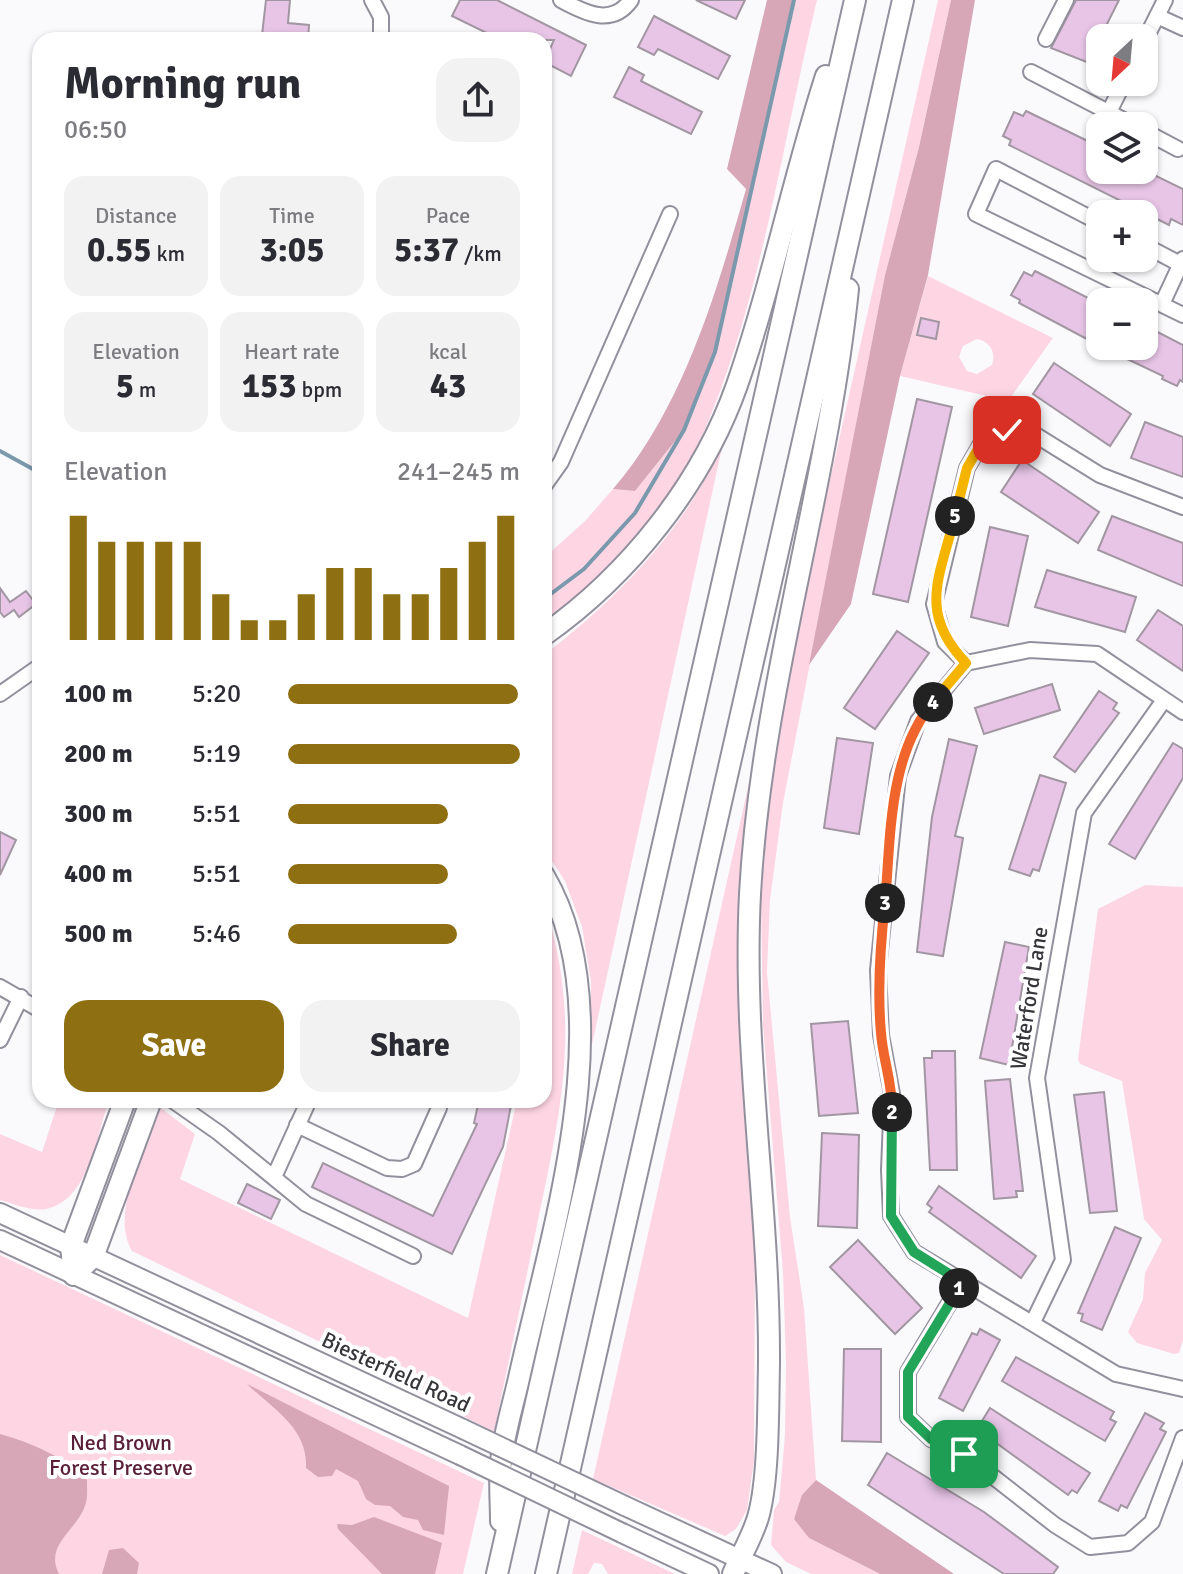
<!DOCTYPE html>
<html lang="en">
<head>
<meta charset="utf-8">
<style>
  :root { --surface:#fff; --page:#f2f2f3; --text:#2b2b33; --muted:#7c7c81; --accent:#8e6f12 }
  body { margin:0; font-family:Signika,sans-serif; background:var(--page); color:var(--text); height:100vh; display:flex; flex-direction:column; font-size:30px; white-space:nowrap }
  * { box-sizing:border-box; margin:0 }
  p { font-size:26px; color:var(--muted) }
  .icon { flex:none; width:44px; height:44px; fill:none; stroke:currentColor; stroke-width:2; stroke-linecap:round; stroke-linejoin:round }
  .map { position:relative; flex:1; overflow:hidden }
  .drawer { position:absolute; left:32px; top:32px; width:520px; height:1076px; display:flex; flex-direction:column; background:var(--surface); border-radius:24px; box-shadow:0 2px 6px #0004 }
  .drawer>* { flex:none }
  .needle { width:52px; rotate:206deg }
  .controls { position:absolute; left:1086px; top:24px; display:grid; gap:16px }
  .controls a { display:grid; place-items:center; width:72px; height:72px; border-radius:16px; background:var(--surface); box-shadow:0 2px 6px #0004; font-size:40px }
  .pin { position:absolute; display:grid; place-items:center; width:68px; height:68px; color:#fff; margin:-34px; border-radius:16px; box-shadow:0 4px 12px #0006 }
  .km { position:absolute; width:40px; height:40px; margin:-20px; border-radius:50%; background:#222; color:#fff; font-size:22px; line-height:40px; text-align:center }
  .round { display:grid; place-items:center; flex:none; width:84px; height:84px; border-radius:24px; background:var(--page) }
  .head { display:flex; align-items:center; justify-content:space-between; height:136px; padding:0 32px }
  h1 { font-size:44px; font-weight:700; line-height:60px }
  .stats { display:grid; grid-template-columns:repeat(3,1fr); gap:12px; height:136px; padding:8px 32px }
  .stats div { display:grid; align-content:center; border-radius:20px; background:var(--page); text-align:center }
  .stats b { font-size:34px; font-weight:700 }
  .stats small { font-size:22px; font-weight:400 }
  .stats p { font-size:22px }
  .chart { height:224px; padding:16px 32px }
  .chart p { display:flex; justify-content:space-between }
  .chart svg { width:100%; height:144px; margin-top:8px; stroke:var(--accent); stroke-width:6 }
  .button { display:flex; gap:16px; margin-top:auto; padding:16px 32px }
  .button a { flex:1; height:92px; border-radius:24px; background:var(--accent); color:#fff; font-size:32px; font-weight:700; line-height:92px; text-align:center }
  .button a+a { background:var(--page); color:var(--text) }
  ul { padding:0 32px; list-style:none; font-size:26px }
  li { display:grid; grid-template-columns:128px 96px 1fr; align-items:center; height:60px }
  li i { height:20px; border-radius:10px; background:var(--accent) }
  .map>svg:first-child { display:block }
</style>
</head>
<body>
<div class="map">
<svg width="1183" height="1574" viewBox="0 0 1183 1574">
  <rect width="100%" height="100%" fill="#fafafd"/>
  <g fill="#fed6e3" fill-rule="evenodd">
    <path d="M 796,0 L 817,0 C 782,144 762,297 703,434 C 674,501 605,581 544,622 L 544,558 L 585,521 L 613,489 L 635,491 L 684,430 L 715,352 Z"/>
    <polygon points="938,0 951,0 919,147 885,275 783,803 770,900 767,972 790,1217 804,1308 816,1480 802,1495 809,1538 880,1574 811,1574 786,1562 771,1545 774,1510 779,1502 785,1435 786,1363 783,1273 763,1025 761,896 773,757 798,622"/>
    <path d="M 928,276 L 1053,338 L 1008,401 L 900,376 ZM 977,339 C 991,342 996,353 992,365 L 977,374 L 967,371 L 959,357 L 963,346 Z"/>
    <path d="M 723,443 L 591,1049 L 591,981 L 582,927 L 565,881 L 544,849 L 544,655 C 617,599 686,529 723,443 Z"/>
    <polygon points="751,774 741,877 739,963 755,1263 754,1460 747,1510 736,1529 725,1536 593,1479"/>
    <polygon points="1145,885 1183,887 1183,1340 1179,1353 1174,1354 1137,1343 1128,1332 1143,1299 1145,1273 1162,1240 1144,1219 1122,1081 1080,1064 1078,1059 1098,909"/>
    <path d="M 544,902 C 583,1022 561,1111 536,1230 C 522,1298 508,1365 494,1432 L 314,1339 L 132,1251 C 109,1213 146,1147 161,1108 L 195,1134 L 180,1179 L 468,1318 L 517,1100 L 544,1100 Z"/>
    <path d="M 59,1100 L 109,1100 C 97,1134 90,1196 50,1208 C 35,1213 14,1204 0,1200 L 0,1134 L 42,1152 Z"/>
    <polygon points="0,1255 484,1483 463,1574 0,1574"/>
    <polygon points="582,1530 675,1574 608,1574 602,1564 594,1563 588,1574 572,1574"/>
  </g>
  <g fill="#d7a7b7">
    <path d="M 767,0 L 795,0 L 715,352 L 684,430 L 635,491 L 613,489 C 683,408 717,291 746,189 L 727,169 Z"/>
    <polygon points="951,0 975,0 928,275 900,376 851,604 809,665 885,275 919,147"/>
    <path d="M 247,1384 L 449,1486 L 444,1535 L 423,1530 L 418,1520 L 403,1517 L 390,1506 L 375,1505 L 366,1499 L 358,1481 L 336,1469 L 332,1476 L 318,1477 L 306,1468 C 308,1428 274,1410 247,1384 Z"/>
    <path d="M 0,1434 C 31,1443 64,1456 87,1480 C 87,1489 88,1498 85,1506 C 76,1531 44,1545 59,1574 L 0,1574 Z"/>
    <polygon points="816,1480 954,1574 880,1574 809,1538 794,1519 802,1495"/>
    <polygon points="374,1517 442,1543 435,1574 382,1574 338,1529 337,1524 352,1525"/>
    <polygon points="123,1548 139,1563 137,1574 102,1574 109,1550"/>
  </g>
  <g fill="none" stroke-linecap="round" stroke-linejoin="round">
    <g stroke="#7a99ad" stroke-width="4">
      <polyline points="0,451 40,473"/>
      <polyline points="544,599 584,569 635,513 684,430 715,352 794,0"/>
    </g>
  </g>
  <g fill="#e8c5e7" stroke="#a196a1" stroke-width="2">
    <polygon points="266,0 290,0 288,23 309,25 308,40 262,35"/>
    <polygon points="460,0 497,0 586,45 571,76 544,62 554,40 501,40 452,16"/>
    <polygon points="696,0 745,0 736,19"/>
    <polygon points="1076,0 1119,0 1096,46 1100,48 1097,66 1051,48"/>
    <polygon points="654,16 730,56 718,79 658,49 654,55 638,47"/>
    <polygon points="629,67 644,75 641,81 702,112 691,134 614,97"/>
    <polygon points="1026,111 1100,147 1100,170 1144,170 1183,189 1183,225 1171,219 1169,225 1009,145 1011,140 1003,136 1014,112 1023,116"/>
    <polygon points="1035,271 1100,304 1100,346 1019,303 1020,300 1011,295 1024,272 1032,276"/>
    <polygon points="921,318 939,322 936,339 917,335"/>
    <polygon points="1144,325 1183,345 1183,382 1180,380 1177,386 1162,379 1163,376 1100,346 1144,346"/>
    <polygon points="1054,363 1131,414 1110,446 1033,394"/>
    <polygon points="917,399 952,407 908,602 873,594"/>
    <polygon points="1145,422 1183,437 1183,477 1131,458"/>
    <polygon points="1022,460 1099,512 1078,543 1001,492"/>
    <polygon points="1112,516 1183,543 1183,586 1098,550"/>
    <polygon points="990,527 1028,536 1008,626 971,617"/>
    <polygon points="1047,570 1136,597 1125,632 1035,607"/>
    <polygon points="0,588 10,602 26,591 36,604 19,617 14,610 4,617 0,612"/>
    <polygon points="1158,610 1183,626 1183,671 1137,640"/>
    <polygon points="897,631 929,653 875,729 844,708"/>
    <polygon points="1052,684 1060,710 984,734 975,708"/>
    <polygon points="1099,691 1117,703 1113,709 1119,713 1075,772 1054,757"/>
    <polygon points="837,738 873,743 859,834 824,828"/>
    <polygon points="949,739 977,746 955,836 963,838 943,956 917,952 932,817"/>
    <polygon points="1173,743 1183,749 1183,778 1135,859 1109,844"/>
    <polygon points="1040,775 1066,783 1039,871 1033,869 1030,876 1009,869"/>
    <polygon points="0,832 16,840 0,875"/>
    <polygon points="1005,942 1029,947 1009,1065 980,1058"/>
    <polygon points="848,1021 858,1113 819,1116 811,1024"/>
    <polygon points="932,1051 955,1051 957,1170 930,1170 924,1058 932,1058"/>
    <polygon points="1010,1079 1023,1191 1016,1191 1017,1197 994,1199 985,1081"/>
    <polygon points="1104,1092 1117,1211 1090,1213 1074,1095"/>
    <polygon points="479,1100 512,1100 503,1147 452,1254 312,1187 323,1163 433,1216 477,1124 474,1123"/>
    <polygon points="822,1133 859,1135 857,1228 818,1226"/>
    <polygon points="247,1184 280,1200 271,1219 238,1203"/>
    <polygon points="939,1186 1036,1256 1021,1278 929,1212 932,1208 927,1204"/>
    <polygon points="1115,1227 1141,1238 1102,1330 1081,1321 1083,1314 1078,1313"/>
    <polygon points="858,1240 922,1308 895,1334 830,1267"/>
    <polygon points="980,1329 1000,1340 963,1411 939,1398 972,1333 977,1335"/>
    <polygon points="844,1349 881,1349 881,1442 842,1441"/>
    <polygon points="1016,1357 1114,1412 1110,1419 1116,1422 1105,1441 1002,1381"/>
    <polygon points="990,1408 1090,1473 1077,1493 1072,1490 1068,1495 977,1429"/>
    <polygon points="1145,1413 1164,1423 1160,1429 1166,1432 1127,1508 1121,1505 1118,1511 1099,1501"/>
    <polygon points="887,1453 984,1512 1058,1567 1053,1574 1004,1574 868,1485"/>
  </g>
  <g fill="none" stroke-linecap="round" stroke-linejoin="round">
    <g stroke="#93909d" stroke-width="18">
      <g id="minor">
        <polyline points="372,0 381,17 381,40"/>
        <path d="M 561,0 C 585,13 612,27 631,0"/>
        <polyline points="1157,16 1183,28"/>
        <polyline points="1046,39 1066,0"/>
        <polyline points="1144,42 1165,0"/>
        <polyline points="1031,72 1135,126"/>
        <polyline points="1109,112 1124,82"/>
        <polyline points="1144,131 1178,149"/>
        <polyline points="1100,223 996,169 976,214 1183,315"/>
        <polyline points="1144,245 1180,264"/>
        <polyline points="1162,304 1183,259"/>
        <polyline points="544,486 561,462 670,214"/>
        <polyline points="966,663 945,642 934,604 967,468 985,437 1021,426 1100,475 1183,507"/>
        <polyline points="0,694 40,666"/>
        <polyline points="1183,712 1097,654 1030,650 966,663 918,721 898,776 878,970 881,1035 892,1094 889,1170 891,1216 914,1252 1116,1374 1183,1389"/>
        <polyline points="0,987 40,1010"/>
        <polyline points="0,1040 21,997"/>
        <polyline points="172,1100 219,1133 306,1204 413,1256"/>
        <polyline points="297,1125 387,1168 402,1169 414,1164 439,1108 438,1100"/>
        <polyline points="274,1177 309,1100"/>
        <polyline points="962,1282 908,1372 908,1417 931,1439 964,1454 1055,1525 1090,1547 1128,1543 1152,1522 1183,1438"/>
        <polyline points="1033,1322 1063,1260 1037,1078 1084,813 1164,700"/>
      </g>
    </g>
    <g stroke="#93909d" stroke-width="22">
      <g id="major">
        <polyline points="0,1213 463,1429"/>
        <polyline points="0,1240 460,1455"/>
        <polyline points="625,1506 772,1574"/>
        <polyline points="622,1533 709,1574"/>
      </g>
    </g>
    <g stroke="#93909d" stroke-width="24">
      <g id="highway">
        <path d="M 544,635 C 629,575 702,484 737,385 C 772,284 793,178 826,76"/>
        <polyline points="74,1275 93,1257 151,1100"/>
        <polyline points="74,1275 71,1246 125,1100"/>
        <path d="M 501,1521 C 501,1502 499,1481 501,1461 C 504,1433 513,1405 519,1378 C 551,1233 624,1011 544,876"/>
        <polyline points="497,1574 855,0"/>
        <polyline points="546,1574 903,0"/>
        <path d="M 733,1574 C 741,1555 754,1534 759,1514 C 769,1475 768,1407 769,1364 C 770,1208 742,1051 750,894 C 761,689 827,493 848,289"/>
      </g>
    </g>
    <use href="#minor" stroke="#fff" stroke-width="14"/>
    <use href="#major" stroke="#fff" stroke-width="18"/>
    <use href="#highway" stroke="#fff" stroke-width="20"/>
    <g stroke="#93909d" stroke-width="22" stroke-linecap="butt">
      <g id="major-bridge">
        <polyline points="463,1429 625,1506"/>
        <polyline points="460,1455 622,1533"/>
      </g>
    </g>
    <use href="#major-bridge" stroke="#fff" stroke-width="18"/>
  </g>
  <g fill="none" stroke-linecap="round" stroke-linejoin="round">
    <g stroke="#fff" stroke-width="16">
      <polyline id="split-1" points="959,1288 908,1372 908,1417 931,1439 964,1454"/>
    </g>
    <g stroke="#fff" stroke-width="16">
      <polyline id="split-2" points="892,1112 891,1216 914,1252 962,1282 959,1288"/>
    </g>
    <g stroke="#fff" stroke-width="16">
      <path id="split-3" d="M 885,903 C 880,947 877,989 881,1033 C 883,1060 893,1085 892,1112"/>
    </g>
    <g stroke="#fff" stroke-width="16">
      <path id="split-4" d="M 885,903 C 891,836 888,757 933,702"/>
    </g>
    <g stroke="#fff" stroke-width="16">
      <path id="split-5" d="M 933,702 L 966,663 C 917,612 940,577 955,516"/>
    </g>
    <g stroke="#fff" stroke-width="16">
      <polyline id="split-6" points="955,516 967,468 985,437 1007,430"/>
    </g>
    <use href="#split-1" stroke="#22a559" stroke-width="10"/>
    <use href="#split-2" stroke="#22a559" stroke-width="10"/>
    <use href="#split-3" stroke="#f0652b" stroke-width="10"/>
    <use href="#split-4" stroke="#f0652b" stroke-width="10"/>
    <use href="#split-5" stroke="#f5b400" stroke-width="10"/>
    <use href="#split-6" stroke="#f5b400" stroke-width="10"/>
  </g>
  <g text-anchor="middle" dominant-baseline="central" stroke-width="8" stroke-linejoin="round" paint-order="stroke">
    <g font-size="22" fill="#37363b" stroke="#fff">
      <text transform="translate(1029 998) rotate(-81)">Waterford Lane</text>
      <text transform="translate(396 1372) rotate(25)">Biesterfield Road</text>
    </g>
    <g font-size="22" fill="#5a2039" stroke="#fff">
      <text x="121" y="1442">Ned Brown<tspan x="121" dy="25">Forest Preserve</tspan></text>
    </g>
  </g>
</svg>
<div class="controls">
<a><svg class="needle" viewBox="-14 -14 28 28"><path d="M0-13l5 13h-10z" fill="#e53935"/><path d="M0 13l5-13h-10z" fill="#7c7c81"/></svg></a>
<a><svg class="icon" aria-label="layers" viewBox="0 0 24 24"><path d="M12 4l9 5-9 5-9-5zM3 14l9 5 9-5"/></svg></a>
<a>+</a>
<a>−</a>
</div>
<div class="pin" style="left:964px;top:1454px;background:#1e9e55"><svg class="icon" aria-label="arrive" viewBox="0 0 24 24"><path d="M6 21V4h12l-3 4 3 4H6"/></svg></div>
<div class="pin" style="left:1007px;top:430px;background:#d93025"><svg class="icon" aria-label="check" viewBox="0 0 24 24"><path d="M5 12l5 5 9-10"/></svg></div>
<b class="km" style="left:959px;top:1288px">1</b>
<b class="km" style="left:892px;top:1112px">2</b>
<b class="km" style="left:885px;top:903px">3</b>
<b class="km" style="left:933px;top:702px">4</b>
<b class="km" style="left:955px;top:516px">5</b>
<section class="drawer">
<div class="head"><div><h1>Morning run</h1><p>06:50</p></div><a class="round"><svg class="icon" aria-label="share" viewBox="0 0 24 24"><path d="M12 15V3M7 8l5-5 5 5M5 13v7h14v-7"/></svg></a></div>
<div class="stats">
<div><p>Distance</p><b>0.55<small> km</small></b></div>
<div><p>Time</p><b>3:05</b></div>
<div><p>Pace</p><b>5:37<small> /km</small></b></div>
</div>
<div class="stats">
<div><p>Elevation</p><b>5<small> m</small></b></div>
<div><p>Heart rate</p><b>153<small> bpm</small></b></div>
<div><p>kcal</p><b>43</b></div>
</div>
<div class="chart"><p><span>Elevation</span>241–245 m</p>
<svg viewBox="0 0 160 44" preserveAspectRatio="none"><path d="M5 44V6M15 44V14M25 44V14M35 44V14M45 44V14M55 44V30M65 44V38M75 44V38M85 44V30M95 44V22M105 44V22M115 44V30M125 44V30M135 44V22M145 44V14M155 44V6"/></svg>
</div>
<ul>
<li><b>100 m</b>5:20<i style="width:99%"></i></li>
<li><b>200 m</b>5:19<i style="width:100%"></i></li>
<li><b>300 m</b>5:51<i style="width:69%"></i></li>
<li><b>400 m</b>5:51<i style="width:69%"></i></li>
<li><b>500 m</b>5:46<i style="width:73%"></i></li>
</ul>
<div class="button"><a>Save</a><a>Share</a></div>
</section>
</div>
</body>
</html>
